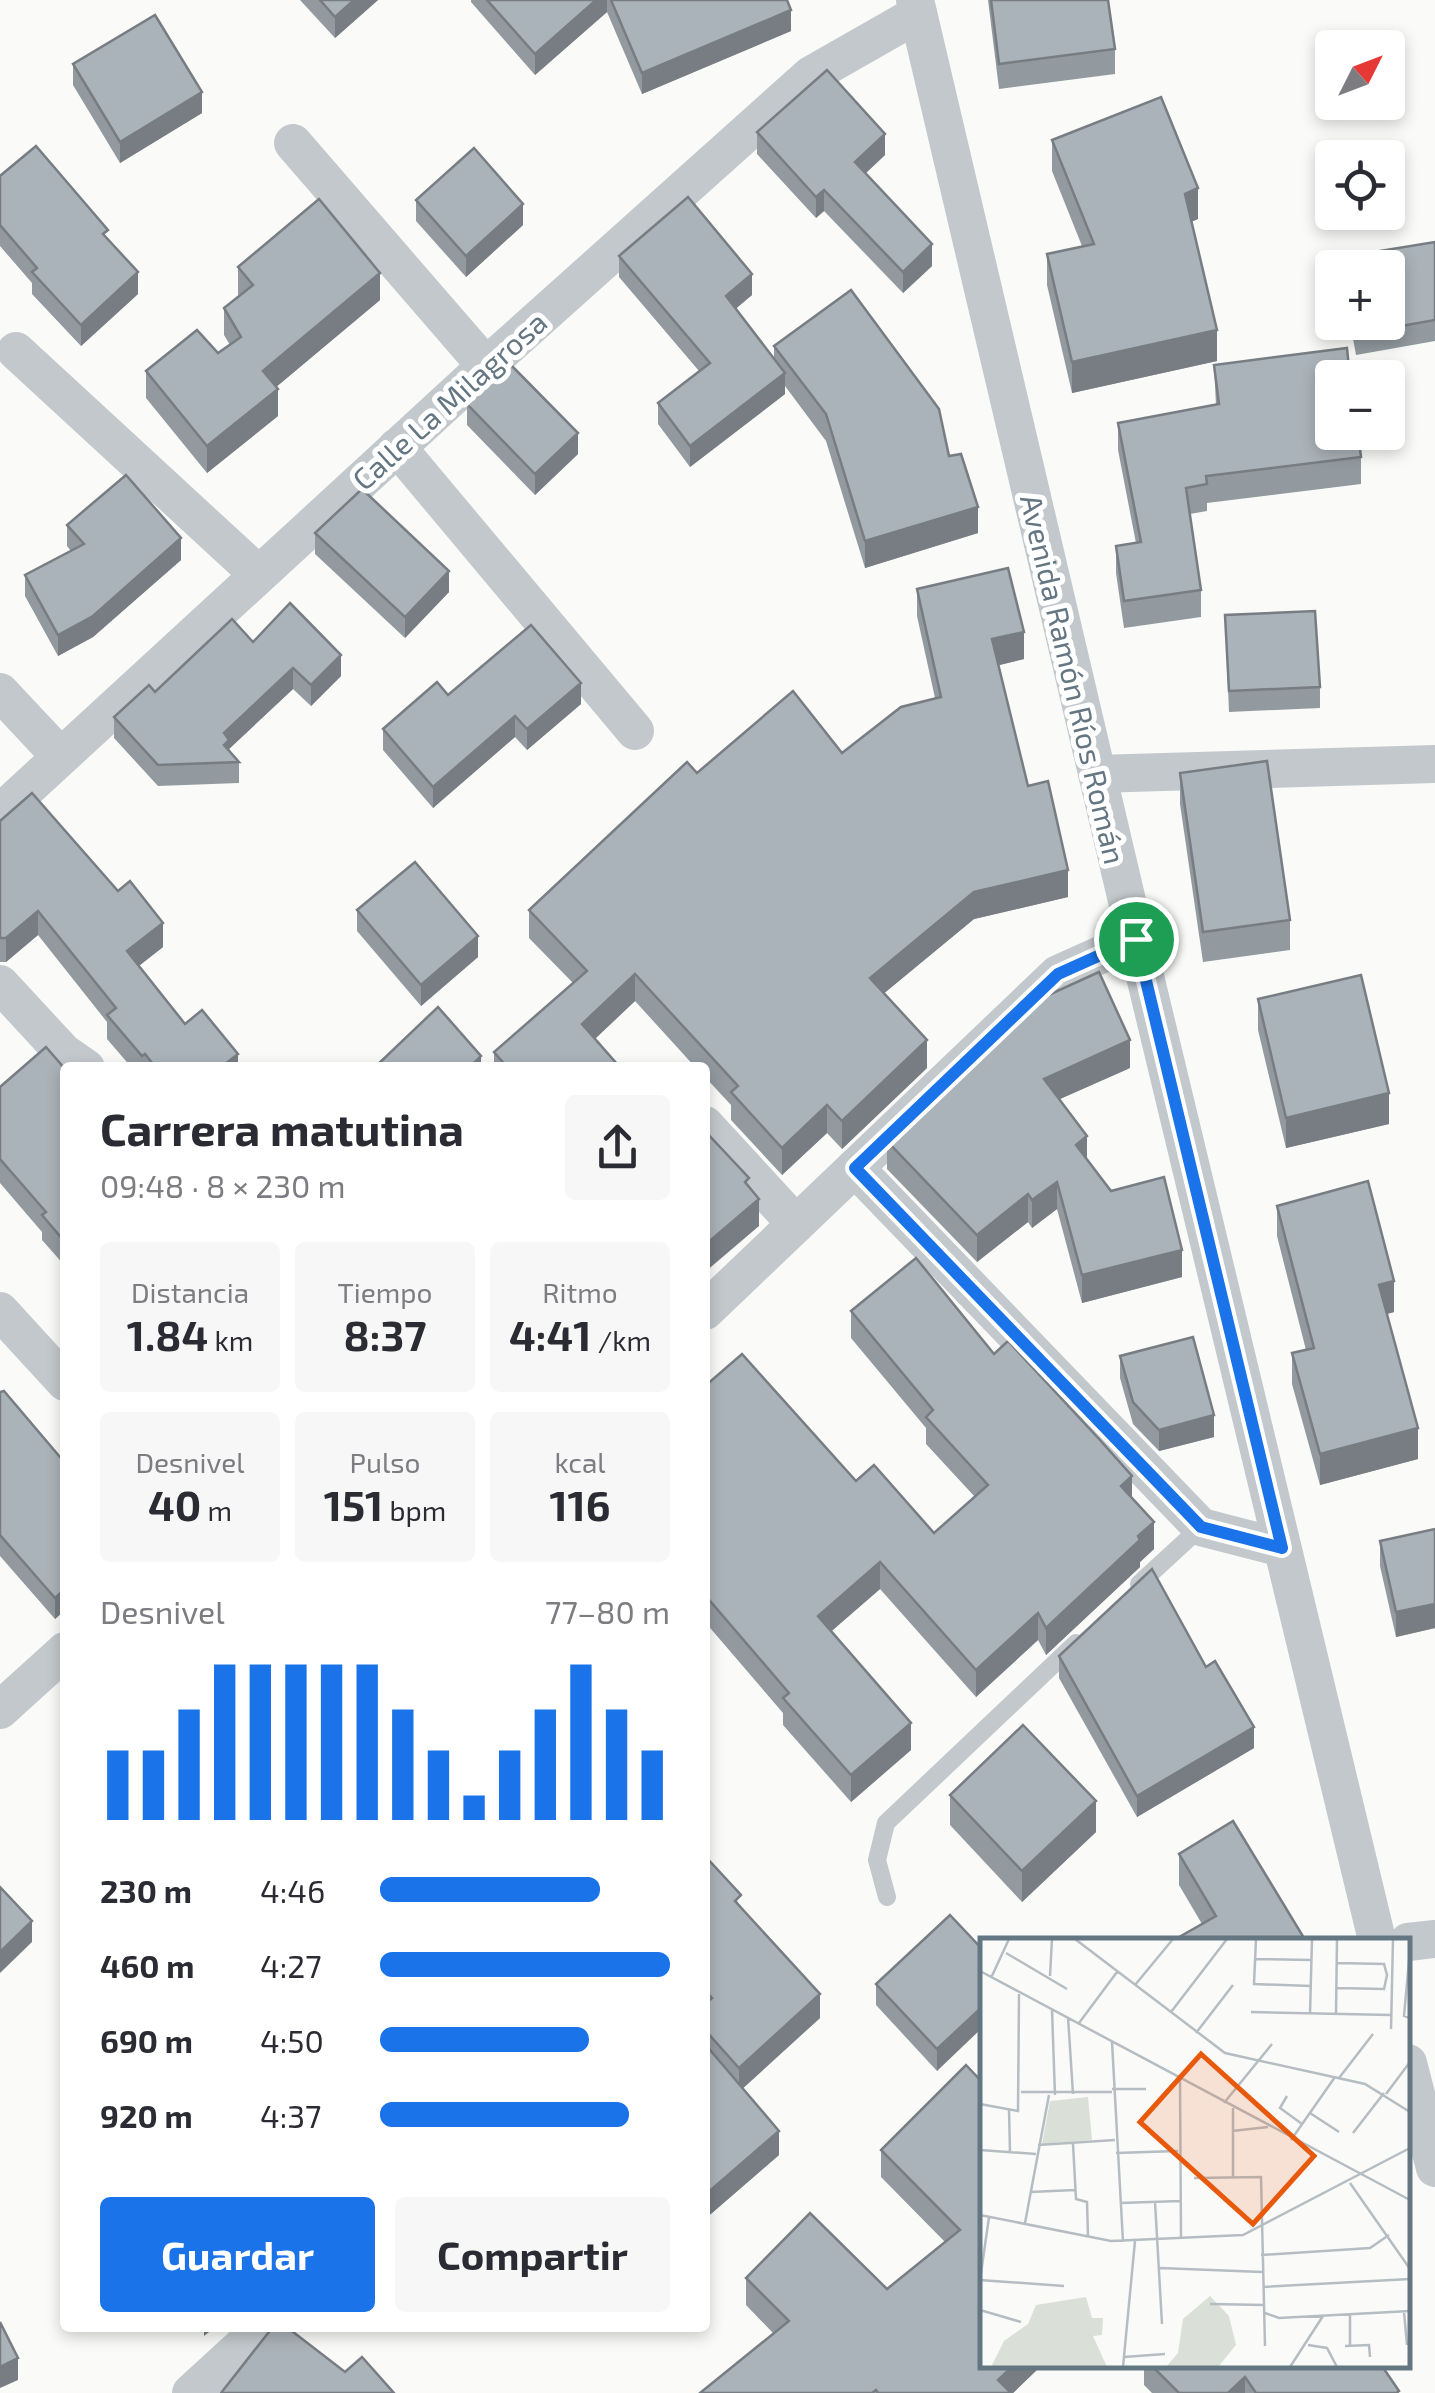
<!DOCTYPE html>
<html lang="es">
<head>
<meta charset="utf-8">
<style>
  :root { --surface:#fff; --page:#f7f7f7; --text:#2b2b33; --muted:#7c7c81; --accent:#1a73e8 }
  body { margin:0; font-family:"Exo 2",sans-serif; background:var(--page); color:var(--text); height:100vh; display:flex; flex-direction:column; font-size:38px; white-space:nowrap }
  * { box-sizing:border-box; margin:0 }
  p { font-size:32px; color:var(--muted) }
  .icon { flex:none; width:55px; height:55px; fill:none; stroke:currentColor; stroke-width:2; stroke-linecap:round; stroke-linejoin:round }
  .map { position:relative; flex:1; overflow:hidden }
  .sheet { position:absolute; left:60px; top:1062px; width:650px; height:1270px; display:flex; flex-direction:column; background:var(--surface); border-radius:10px; box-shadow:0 5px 15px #0003 }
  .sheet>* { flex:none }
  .needle { width:65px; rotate:48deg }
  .fabs { position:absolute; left:1315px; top:30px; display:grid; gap:20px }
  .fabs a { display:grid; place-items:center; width:90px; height:90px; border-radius:10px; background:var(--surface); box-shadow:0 5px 15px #0003; font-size:50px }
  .pin { position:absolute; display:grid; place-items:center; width:85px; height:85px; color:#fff; margin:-42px; border:5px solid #fff; border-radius:50%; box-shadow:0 2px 10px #0007 }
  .round { display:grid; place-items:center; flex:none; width:105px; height:105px; border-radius:10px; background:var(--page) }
  .head { display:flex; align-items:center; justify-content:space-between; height:170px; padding:0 40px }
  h1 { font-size:45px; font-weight:700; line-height:75px }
  .metrics { display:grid; grid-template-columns:repeat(3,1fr); gap:15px; height:170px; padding:10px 40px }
  .metrics div { display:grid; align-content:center; border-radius:10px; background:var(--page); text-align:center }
  .metrics b { font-size:42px; font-weight:700 }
  .metrics small { font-size:28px; font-weight:400 }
  .metrics p { font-size:28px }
  .chart { height:280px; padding:20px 40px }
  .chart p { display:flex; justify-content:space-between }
  .chart svg { width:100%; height:180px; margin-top:10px; stroke:var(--accent); stroke-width:6 }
  .primary-button { display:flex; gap:20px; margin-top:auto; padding:20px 40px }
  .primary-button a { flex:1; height:115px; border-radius:10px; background:var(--accent); color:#fff; font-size:40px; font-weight:700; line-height:115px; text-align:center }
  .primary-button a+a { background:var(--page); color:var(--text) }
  ul { padding:0 40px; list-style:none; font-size:32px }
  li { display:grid; grid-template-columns:160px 120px 1fr; align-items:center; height:75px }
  li i { height:25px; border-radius:12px; background:var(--accent) }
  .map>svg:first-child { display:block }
</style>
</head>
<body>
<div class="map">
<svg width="1435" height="2393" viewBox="0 0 1435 2393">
  <rect width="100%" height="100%" fill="#fafaf8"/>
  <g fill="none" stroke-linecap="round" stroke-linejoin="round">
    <g stroke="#c3c8cc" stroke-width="18">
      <polyline points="1139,1584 1201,1527"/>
      <polyline points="887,1897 877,1860 886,1823 1076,1643"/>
    </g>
    <g stroke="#c3c8cc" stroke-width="38">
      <polyline points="915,0 1136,939 1377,1940"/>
      <polyline points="293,143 486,366"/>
      <polyline points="16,351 258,574"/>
      <polyline points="397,447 635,731"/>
      <polyline points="0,692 60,756"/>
      <polyline points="1097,774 1435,764"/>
      <polyline points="0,813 486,366 811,75 918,14"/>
      <polyline points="0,984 63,1052 86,1068"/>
      <polyline points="705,1125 796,1224"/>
      <polyline points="855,1168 1201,1527 1282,1548"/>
      <polyline points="0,1311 65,1382"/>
      <polyline points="705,1311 1058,974 1136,939"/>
      <polyline points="0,1710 65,1651"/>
      <polyline points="1408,1942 1435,1939"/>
      <polyline points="1408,2063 1435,2168"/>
      <polyline points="191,2393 262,2328"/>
    </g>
  </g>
  <g fill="#929a9f">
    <polygon points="300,0 378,0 335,38"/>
    <polygon points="471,0 787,0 791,31 642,94 607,12 535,75 471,2"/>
    <polygon points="988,0 1108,0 1115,49 1115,74 999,89"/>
    <polygon points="73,64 202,113 120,163 73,85"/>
    <polygon points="757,132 885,155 866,173 932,266 903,293 824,211 816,218 757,154"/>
    <polygon points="1052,140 1198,219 1191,222 1217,361 1072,393 1047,285 1047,254 1082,246 1052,171"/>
    <polygon points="0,176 108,239 138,294 81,346 32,294 32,283 0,246"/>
    <polygon points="416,200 523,225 466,277 416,221"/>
    <polygon points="1435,242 1435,341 1356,355 1350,322 1388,322 1388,268 1343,268 1343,257"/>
    <polygon points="619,256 752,295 736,308 774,359 774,346 949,456 978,533 865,568 826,441 785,386 785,394 690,467 658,424 658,403 699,371 619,277"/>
    <polygon points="238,267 380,300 276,387 278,416 207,473 146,398 146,371 218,353 230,345 224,335 224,308 239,296 238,294"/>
    <polygon points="1214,365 1361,457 1361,484 1207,503 1207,511 1190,514 1201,590 1201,617 1124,628 1116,573 1116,546 1136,543 1118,450 1118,423 1216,405"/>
    <polygon points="467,404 578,454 535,495 467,425"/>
    <polygon points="67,525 181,560 93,637 58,656 25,596 25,575 71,551 67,546"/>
    <polygon points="315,533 449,592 405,638 315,554"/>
    <polygon points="917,589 1024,659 998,665 1028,786 1068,897 974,919 884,993 927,1068 842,1149 827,1133 782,1175 731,1120 731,1105 705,1077 705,1068 696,1068 635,1001 595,1039 617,1068 494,1068 494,1052 573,983 529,938 529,910 697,773 842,753 935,698 917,616"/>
    <polygon points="1225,615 1320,687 1320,708 1229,712"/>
    <polygon points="253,642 341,676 311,706 293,689 229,749 239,762 239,783 158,786 114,738 114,717 155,692"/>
    <polygon points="448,695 581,704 527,750 515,737 433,808 383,750 383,729"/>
    <polygon points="1180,773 1290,920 1290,950 1203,962 1180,804"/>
    <polygon points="0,821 163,947 139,966 185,1024 238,1068 132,1068 107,1039 107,1022 38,935 6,962 0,962"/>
    <polygon points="357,910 478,957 421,1006 357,931"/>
    <polygon points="1258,999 1389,1124 1286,1148 1258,1030"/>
    <polygon points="1130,1068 1060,1099 1087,1160 1182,1277 1082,1303 1057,1209 1032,1228 1028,1222 977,1262 887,1169 887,1141"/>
    <polygon points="65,1069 65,1266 42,1240 42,1232 0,1183 0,1087"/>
    <polygon points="1277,1206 1394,1312 1387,1314 1418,1459 1320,1485 1292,1384 1292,1353 1306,1350 1277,1236"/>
    <polygon points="851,1311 994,1354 1132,1498 1154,1549 1140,1562 1140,1567 1046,1655 1038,1640 976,1697 880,1589 831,1631 911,1750 851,1802 783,1725 783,1713 705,1622 705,1386 856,1481 934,1533 975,1497 926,1444 926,1428 851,1338"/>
    <polygon points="1120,1356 1214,1437 1159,1451 1133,1424 1120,1378"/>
    <polygon points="0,1392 65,1463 65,1610 55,1619 0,1556"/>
    <polygon points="1435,1529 1435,1628 1396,1637 1380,1566 1380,1541"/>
    <polygon points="1059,1656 1206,1667 1254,1748 1137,1817 1059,1678"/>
    <polygon points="950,1795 1096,1832 1022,1902 950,1825"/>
    <polygon points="1179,1854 1304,1940 1202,1924 1179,1885"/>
    <polygon points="705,1856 820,2018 742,2088 779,2155 705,2219"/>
    <polygon points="982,1949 937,2071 876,2005 876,1984"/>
    <polygon points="966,2065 1041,2366 1013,2393 700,2393 774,2334 746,2305 746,2278 887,2289 945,2242 881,2177 881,2150"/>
    <polygon points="1144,2366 1382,2366 1399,2393 1152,2393 1144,2385"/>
  </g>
  <g fill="#777d82">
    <polygon points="354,0 378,0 335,38 335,17"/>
    <polygon points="596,0 607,0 607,12 535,75 535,54"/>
    <polygon points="791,10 791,31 642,94 642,73"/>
    <polygon points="202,92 202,113 120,163 120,142"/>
    <polygon points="885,134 885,155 855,183 855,162"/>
    <polygon points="1198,188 1198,219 1185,224 1185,194"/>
    <polygon points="824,190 824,211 816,218 816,197"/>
    <polygon points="523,204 523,225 466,277 466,256"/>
    <polygon points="932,244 932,266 903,293 903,272"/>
    <polygon points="138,272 138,294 81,346 81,325"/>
    <polygon points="380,273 380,300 263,398 263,371"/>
    <polygon points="752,274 752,295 726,317 726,296"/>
    <polygon points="1217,330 1217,361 1072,393 1072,362"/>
    <polygon points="785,373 785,394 690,467 690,446"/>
    <polygon points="278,389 278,416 207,473 207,446"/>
    <polygon points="578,433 578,454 535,495 535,474"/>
    <polygon points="978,507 978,533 865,568 865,541"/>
    <polygon points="181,538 181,560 93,637 58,656 58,635"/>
    <polygon points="449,571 449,592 405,638 405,617"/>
    <polygon points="1024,632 1024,659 992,667 992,639"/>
    <polygon points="341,655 341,676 311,706 311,685"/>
    <polygon points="293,668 293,689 229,749 229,761 224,763 224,733"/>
    <polygon points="581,683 581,704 527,750 527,729"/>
    <polygon points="515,716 515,737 433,808 433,787"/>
    <polygon points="1068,870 1068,897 974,919 870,1005 870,978 974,892"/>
    <polygon points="38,911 38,935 6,962 6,938"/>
    <polygon points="163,923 163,947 127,975 127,951"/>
    <polygon points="478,936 478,957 421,1006 421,985"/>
    <polygon points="635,974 635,1001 582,1051 582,1024"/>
    <polygon points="927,1040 927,1068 842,1149 842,1121"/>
    <polygon points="1130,1040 1130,1068 1044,1106 1044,1079"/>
    <polygon points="238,1054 238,1068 220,1068"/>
    <polygon points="481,1056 481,1068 469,1068"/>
    <polygon points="1389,1093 1389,1124 1286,1148 1286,1118"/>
    <polygon points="827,1105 827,1133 782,1175 782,1148"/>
    <polygon points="1087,1136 1087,1164 1076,1145"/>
    <polygon points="1057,1182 1057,1209 1032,1228 1032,1200"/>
    <polygon points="1028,1194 1028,1222 977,1262 977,1235"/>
    <polygon points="759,1199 759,1226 705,1272 705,1245"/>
    <polygon points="1182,1250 1182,1277 1082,1303 1082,1275"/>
    <polygon points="1394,1281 1394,1312 1379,1316 1379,1285"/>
    <polygon points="1214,1415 1214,1437 1159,1451 1159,1430"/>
    <polygon points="1418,1428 1418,1459 1320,1485 1320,1454"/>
    <polygon points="1132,1476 1132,1502 1121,1486"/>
    <polygon points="1154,1522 1154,1549 1140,1562 1140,1567 1046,1655 1046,1628"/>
    <polygon points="880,1562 880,1589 818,1643 818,1616"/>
    <polygon points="65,1589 65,1610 55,1619 55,1598"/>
    <polygon points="1435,1604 1435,1628 1396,1637 1396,1612"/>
    <polygon points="1038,1613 1038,1640 976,1697 976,1670"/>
    <polygon points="911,1723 911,1750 851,1802 851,1775"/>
    <polygon points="1254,1727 1254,1748 1137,1817 1137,1796"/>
    <polygon points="1096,1801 1096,1832 1022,1902 1022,1871"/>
    <polygon points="32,1921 32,1942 0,1973 0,1952"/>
    <polygon points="820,1994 820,2018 739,2092 739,2068"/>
    <polygon points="982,2007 982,2028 937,2071 937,2049"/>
    <polygon points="779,2131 779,2155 705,2219 705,2195"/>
    <polygon points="204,2328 214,2328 204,2336"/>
    <polygon points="18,2358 18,2380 0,2388 0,2367"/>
    <polygon points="1013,2366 1041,2366 1013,2393 998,2393 998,2380"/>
    <polygon points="1245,2377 1245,2393 1228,2393"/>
  </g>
  <g fill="#aab3b9" stroke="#777d82" stroke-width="2.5">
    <polygon points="320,0 354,0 335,17"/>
    <polygon points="487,0 596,0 535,54"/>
    <polygon points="611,0 787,0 791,10 642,73"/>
    <polygon points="991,0 1108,0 1115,49 999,64"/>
    <polygon points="155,15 202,92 120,142 73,64"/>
    <polygon points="827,70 885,134 855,162 932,244 903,272 824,190 816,197 757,132"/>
    <polygon points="1161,97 1198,188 1185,194 1217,330 1072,362 1047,254 1094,244 1052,140"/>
    <polygon points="36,146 108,230 103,234 138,272 81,325 32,272 37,268 0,225 0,176"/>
    <polygon points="474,148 523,204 466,256 416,200"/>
    <polygon points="688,197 752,274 726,296 785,373 690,446 658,403 710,363 619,256"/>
    <polygon points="319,199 380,273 263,371 278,389 207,446 146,371 197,330 218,353 241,337 224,308 253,285 238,267"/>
    <polygon points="1435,242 1435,320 1356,334 1354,322 1388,322 1388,268 1344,268 1343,257"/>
    <polygon points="851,290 939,409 949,456 961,454 978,507 865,541 826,414 774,346"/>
    <polygon points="1347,348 1350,378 1332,378 1332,432 1358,432 1361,457 1206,476 1207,484 1186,488 1201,590 1124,601 1116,546 1141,542 1118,423 1219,404 1214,365"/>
    <polygon points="509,363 578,433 535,474 467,404"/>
    <polygon points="126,475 181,538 93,616 58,635 25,575 84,544 67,525"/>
    <polygon points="362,489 449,571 405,617 315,533"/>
    <polygon points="1008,568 1024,632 992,639 1028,786 1048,781 1068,870 974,892 870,978 927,1040 842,1121 827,1105 782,1148 731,1092 738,1086 635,974 582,1024 617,1064 613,1068 508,1068 494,1052 587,971 529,910 687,762 697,773 793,691 842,753 901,707 941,697 917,589"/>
    <polygon points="290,603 341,655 311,685 293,668 224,733 229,740 224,745 239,762 158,765 114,717 149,685 155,692 232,619 253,642"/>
    <polygon points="1315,611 1320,687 1229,691 1225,615"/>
    <polygon points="531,625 581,683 527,729 515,716 433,787 383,729 437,682 448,695"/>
    <polygon points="1267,761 1290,920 1203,932 1180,773"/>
    <polygon points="32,793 118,891 130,881 163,923 127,951 185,1024 202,1010 238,1054 220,1068 156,1068 145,1054 142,1056 107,1015 116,1008 38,911 6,938 0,938 0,821"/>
    <polygon points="415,862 478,936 421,985 357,910"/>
    <polygon points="1099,972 1130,1040 1044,1079 1087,1136 1076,1145 1111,1191 1164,1177 1182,1250 1082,1275 1057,1182 1032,1200 1028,1194 977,1235 887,1141 1033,1002"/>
    <polygon points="1361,975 1389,1093 1286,1118 1258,999"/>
    <polygon points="438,1007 481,1056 469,1068 374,1068"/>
    <polygon points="46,1047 65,1069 65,1242 42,1215 46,1212 0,1159 0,1087"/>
    <polygon points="705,1131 749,1178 745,1182 759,1199 705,1245"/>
    <polygon points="1368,1181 1394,1281 1379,1285 1418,1428 1320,1454 1292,1353 1314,1348 1277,1206"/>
    <polygon points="916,1258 994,1354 1008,1341 1100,1440 1132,1476 1121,1486 1154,1522 1138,1536 1140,1540 1046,1628 1038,1613 976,1670 880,1562 818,1616 911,1723 851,1775 783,1698 789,1693 705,1595 705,1386 742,1354 856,1481 874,1465 934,1533 988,1485 926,1417 933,1410 851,1311"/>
    <polygon points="1193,1337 1214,1415 1159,1430 1133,1402 1120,1356"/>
    <polygon points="4,1391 65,1463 65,1589 55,1598 0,1535 0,1392"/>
    <polygon points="1435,1529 1435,1604 1396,1612 1380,1541"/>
    <polygon points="1152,1569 1206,1667 1215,1661 1254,1727 1137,1796 1059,1656"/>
    <polygon points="1023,1725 1096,1801 1022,1871 950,1795"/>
    <polygon points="1233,1821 1304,1938 1300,1940 1174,1940 1216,1916 1179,1854"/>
    <polygon points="705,1856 741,1895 735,1901 820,1994 739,2068 705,2030 705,2004 712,1998 705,1990"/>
    <polygon points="0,1887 32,1921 0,1952"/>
    <polygon points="950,1915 982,1949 982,2007 937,2049 876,1984"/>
    <polygon points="710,2050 779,2131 705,2195 705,2054"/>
    <polygon points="966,2065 982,2082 982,2366 1013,2366 998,2380 1011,2393 878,2393 876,2390 872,2393 700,2393 789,2321 746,2278 810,2213 887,2289 960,2230 881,2150"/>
    <polygon points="0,2322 18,2358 0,2367"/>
    <polygon points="272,2328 288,2328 345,2372 362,2357 394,2393 221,2393"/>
    <polygon points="1152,2366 1382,2366 1399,2391 1396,2393 1256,2393 1245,2377 1228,2393 1179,2393"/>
  </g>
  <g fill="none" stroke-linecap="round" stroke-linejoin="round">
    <g stroke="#fff" stroke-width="20">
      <polygon id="route" points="1136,939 1282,1548 1201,1527 855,1168 1058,974"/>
    </g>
    <use href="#route" stroke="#1a73e8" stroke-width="12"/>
  </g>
  <g text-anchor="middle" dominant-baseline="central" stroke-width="10" stroke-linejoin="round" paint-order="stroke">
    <g font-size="30" fill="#657683" stroke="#fff">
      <text transform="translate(449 400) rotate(-42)">Calle La Milagrosa</text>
      <text transform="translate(1074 679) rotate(77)">Avenida Ramón Ríos Román</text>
    </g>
  </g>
  <g transform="translate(980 1938)">
    <rect width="430" height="430" fill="#fafaf8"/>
    <path d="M 108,159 L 112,202 L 62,206 L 70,163 ZM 230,358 L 249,378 L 256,407 L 238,429 L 186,429 L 198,415 L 203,381 ZM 106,359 L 112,380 L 123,380 L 122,397 L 113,398 L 127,429 L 11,429 L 24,403 L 48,386 L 56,367 Z" fill="#dadfd7"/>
    <path fill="none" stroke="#b5bdc2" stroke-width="2.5" d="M 95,1 L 245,115 L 385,146 L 430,174M 276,1 L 274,46 L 331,48M 430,12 L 424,78 L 430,80M 26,15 L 87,51M 274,21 L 331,22M 0,33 L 430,262M 70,38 L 72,1M 11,40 L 29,1M 155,47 L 193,1M 356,50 L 404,51 L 407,37 L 404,26 L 357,25M 72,72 L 75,157M 191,74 L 247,1M 271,74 L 411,77M 330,76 L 332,1M 356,76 L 357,1M 88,79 L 93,156M 99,85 L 137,34M 411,91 L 413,1M 216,95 L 253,47M 132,104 L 143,304M 359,140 L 393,96M 200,141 L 201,300M 132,151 L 166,151M 41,154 L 132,154M 406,156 L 430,124M 307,158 L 300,170 L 322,186M 244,165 L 292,106M 0,166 L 38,173 L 39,56M 253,170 L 253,240M 29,171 L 30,214M 330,175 L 359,194M 252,193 L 288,189M 373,195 L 404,155M 311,202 L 355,139M 93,206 L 96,261 L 107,264 L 108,299M 58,207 L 135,202M 0,212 L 56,216M 136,215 L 198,213M 214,240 L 281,239 L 285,408M 370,245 L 430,331M 50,254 L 95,252M 175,264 L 182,386M 140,265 L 200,263M 0,277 L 131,303 L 263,297 L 430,210M 9,279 L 0,342 L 84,348M 45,285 L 69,157M 281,317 L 390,310 L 409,297M 180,330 L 282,334M 283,349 L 430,341M 230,366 L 284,367M 0,372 L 41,384M 424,374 L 427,407M 285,375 L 299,380 L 430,373M 370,376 L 370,407M 328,407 L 347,410 L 357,429M 365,408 L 389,407 L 390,419M 144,419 L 185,416M 143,429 L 155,303M 310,429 L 343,378"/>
    <path fill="#e8590c" fill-opacity="0.15" stroke="#e8590c" stroke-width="5" d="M 221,116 L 334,218 L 273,286 L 160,184 Z"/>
    <rect width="430" height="430" fill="none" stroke="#657683" stroke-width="5"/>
  </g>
</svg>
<div class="fabs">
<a><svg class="needle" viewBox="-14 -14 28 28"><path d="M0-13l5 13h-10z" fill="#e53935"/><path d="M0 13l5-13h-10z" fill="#7c7c81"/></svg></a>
<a><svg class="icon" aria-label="locate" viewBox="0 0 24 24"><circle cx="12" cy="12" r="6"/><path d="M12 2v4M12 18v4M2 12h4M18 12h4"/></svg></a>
<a>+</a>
<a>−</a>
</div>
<div class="pin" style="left:1136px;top:939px;background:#1e9e55"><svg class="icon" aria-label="arrive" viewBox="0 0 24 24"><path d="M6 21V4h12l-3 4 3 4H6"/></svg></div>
<section class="sheet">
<div class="head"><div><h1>Carrera matutina</h1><p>09:48 · 8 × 230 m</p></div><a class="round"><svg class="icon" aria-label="share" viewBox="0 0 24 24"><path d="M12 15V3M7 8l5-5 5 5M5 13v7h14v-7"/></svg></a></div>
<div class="metrics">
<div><p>Distancia</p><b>1.84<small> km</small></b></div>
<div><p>Tiempo</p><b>8:37</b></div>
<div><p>Ritmo</p><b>4:41<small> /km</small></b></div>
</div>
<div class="metrics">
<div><p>Desnivel</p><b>40<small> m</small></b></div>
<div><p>Pulso</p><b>151<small> bpm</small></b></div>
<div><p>kcal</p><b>116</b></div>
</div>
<div class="chart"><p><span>Desnivel</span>77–80 m</p>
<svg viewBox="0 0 160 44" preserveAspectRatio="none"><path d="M5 44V27M15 44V27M25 44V17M35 44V6M45 44V6M55 44V6M65 44V6M75 44V6M85 44V17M95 44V27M105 44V38M115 44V27M125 44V17M135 44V6M145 44V17M155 44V27"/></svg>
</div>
<ul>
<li><b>230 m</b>4:46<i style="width:76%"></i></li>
<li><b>460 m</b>4:27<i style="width:100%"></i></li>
<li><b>690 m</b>4:50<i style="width:72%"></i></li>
<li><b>920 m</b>4:37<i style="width:86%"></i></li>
</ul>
<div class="primary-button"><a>Guardar</a><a>Compartir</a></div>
</section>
</div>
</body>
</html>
